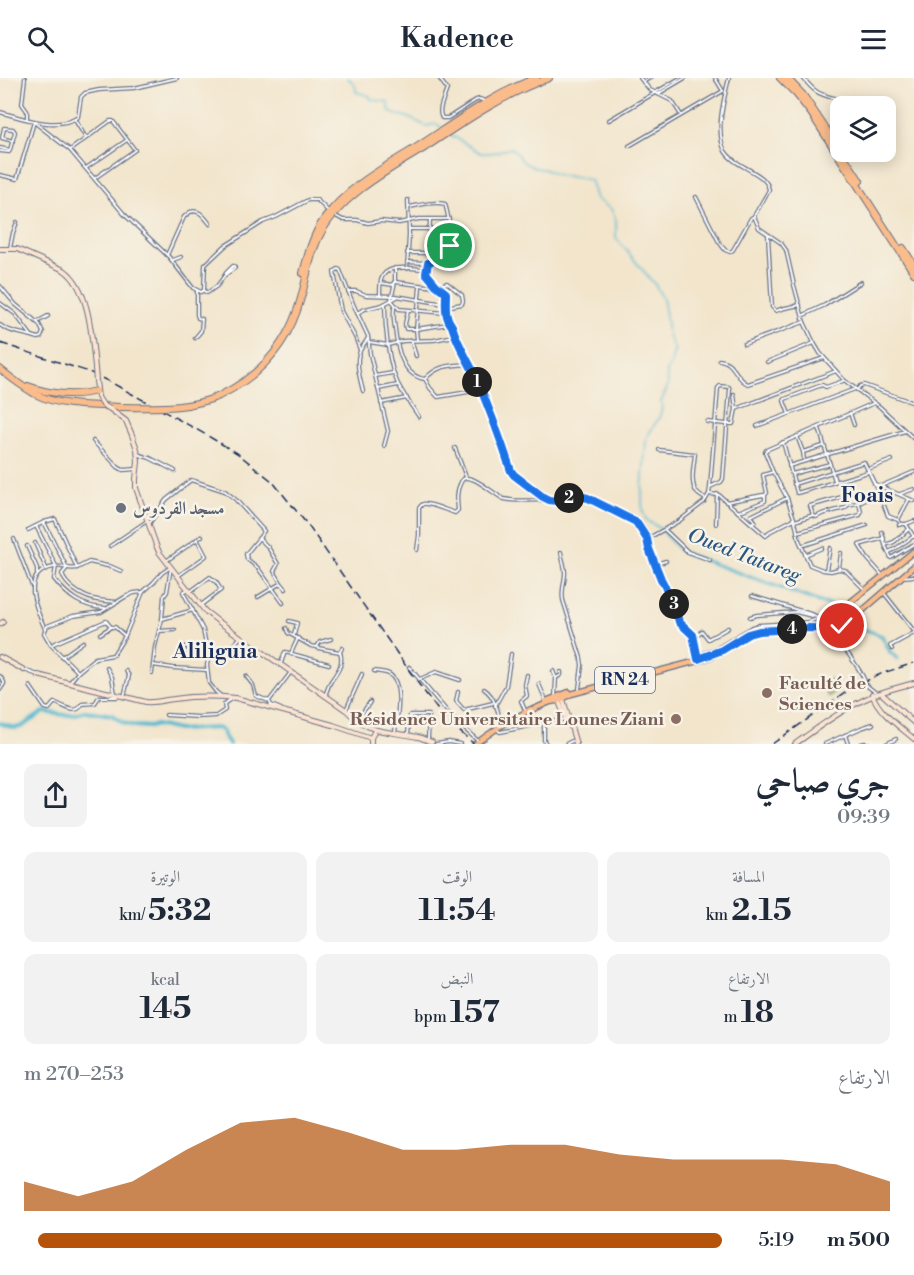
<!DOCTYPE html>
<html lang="ar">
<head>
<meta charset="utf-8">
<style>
  :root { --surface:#fff; --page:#f2f2f3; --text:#1f2937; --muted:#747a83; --accent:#b45309 }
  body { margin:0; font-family:"Libre Bodoni",Amiri,serif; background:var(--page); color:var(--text); direction:rtl; height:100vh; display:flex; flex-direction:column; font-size:22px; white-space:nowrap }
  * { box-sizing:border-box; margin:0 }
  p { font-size:20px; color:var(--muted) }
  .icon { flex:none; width:33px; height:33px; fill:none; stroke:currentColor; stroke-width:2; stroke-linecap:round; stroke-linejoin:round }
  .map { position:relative; height:666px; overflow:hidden; direction:ltr }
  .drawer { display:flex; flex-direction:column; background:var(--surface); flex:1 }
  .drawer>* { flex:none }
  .controls { position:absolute; left:830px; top:18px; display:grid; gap:12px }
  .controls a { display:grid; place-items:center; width:66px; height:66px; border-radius:12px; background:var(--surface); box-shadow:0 3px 15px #0003; font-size:30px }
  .pin { position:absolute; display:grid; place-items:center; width:51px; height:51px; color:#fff; margin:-26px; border:3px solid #fff; border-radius:50%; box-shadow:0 2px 6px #0007 }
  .km { position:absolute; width:30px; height:30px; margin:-15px; border-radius:50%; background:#222; color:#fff; font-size:16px; line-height:30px; text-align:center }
  .round { display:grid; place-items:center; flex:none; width:63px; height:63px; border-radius:12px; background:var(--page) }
  .head { display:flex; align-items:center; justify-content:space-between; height:102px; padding:0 24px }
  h1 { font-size:33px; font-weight:700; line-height:45px }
  .metrics { display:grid; grid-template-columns:repeat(3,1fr); gap:9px; height:102px; padding:6px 24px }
  .metrics div { display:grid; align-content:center; border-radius:12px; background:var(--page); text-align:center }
  .metrics b { font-size:30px; font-weight:700 }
  .metrics small { font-size:16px; font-weight:400 }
  .metrics p { font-size:16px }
  .chart { height:168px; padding:12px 24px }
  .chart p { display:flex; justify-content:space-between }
  .chart svg { width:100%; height:108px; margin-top:6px; fill:var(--accent); opacity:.7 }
  ul { padding:0 24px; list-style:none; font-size:20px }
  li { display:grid; grid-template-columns:96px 72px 1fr; align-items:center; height:45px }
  li i { height:15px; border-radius:8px; background:var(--accent) }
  header { display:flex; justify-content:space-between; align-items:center; height:78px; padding:0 24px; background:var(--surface); font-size:27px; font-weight:700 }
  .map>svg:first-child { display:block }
</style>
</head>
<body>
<header><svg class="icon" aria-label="menu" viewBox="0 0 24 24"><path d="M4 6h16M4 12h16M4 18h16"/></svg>Kadence<svg class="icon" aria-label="search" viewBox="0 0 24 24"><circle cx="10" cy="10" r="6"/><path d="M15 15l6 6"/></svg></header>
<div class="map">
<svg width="914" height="666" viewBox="0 0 914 666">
  <rect width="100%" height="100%" fill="#f7f3e8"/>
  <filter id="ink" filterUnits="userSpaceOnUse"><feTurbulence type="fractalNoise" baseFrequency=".0167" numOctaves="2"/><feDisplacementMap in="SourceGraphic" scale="12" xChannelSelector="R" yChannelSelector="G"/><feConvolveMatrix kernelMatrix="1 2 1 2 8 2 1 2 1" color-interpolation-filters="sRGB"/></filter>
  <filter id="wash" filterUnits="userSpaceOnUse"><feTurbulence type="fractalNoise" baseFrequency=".008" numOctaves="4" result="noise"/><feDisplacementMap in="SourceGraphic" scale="24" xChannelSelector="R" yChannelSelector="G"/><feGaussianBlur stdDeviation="1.35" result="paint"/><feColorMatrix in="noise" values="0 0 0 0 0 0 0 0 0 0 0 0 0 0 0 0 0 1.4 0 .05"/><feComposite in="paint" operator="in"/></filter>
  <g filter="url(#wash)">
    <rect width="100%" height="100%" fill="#f2e5cc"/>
    <polygon fill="#9ec671" stroke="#5c7a68" stroke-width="1.5" points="830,601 838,612 828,619 822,606"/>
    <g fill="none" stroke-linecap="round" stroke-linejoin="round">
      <g stroke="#52b9d0" stroke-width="1.5">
        <path d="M 347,0 C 353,3 356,6 356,14 L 370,18 L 370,21 L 388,24 L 390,34 L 397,37 L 405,38 L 426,48 L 436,46 L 441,49"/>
        <path d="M 449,56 L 481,75 L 492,75 L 511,70 L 517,76 L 523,84 L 535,90 L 544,91 L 558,97 L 580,100 L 590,102 L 596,121 L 611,131 L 616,142 L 616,160 L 656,208 L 663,221 L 666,237 L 668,257 L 675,273 L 673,276 L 671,286 L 667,292 L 668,308 L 661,324 L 662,330 L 660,338 L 648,357 L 646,361 C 646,377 637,430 646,441 C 650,446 657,447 661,452 C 669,460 674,471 684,475"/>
      </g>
      <path stroke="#52b9d0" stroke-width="3" d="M 684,475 L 822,525 C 838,528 838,534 850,544 C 859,551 871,553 882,558 L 890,574 L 898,581"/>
      <polyline stroke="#52b9d0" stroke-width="4" points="0,645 14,650 21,649 44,634 66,637 75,636 85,633 94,634 112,637 124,645 135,648 150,649 156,647 178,652 217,650 223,653 224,658 229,666"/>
    </g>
  </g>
  <g filter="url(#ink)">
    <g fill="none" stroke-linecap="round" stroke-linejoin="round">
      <g stroke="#666f84" stroke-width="4.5">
        <g id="street">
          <polyline points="25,0 22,26 27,33 27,40"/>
          <path d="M 439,0 L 447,11 C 444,21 437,32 442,40 L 448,40 L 476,22 L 480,21 L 484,23"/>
          <polyline points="640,0 650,12 672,23 681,37"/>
          <polyline points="715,0 723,13"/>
          <path d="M 803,0 C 814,13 817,16 834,20"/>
          <polyline points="643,4 650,0"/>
          <polyline points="658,16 685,0"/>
          <path d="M 0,34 C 22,40 57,53 78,39 L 81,19 L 85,15 L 99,12 L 134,10 L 177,0"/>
          <polyline points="75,42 86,60"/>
          <polyline points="609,42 680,0"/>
          <polyline points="629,68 723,13"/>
          <polyline points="0,70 10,72"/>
          <polyline points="70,72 110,43 113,43 135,72 95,100"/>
          <polyline points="0,73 9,74 10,72 15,54 13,51 4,50 2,60 13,63"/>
          <polyline points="86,90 127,62"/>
          <polyline points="0,97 17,101 34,44 70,72 124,136 169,179 193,210 201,214 204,212 205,187 225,168 263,144 276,139 308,122 317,122 329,134"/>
          <path d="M 696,119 L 719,164 L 725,172 L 730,174 L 733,172 L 751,140 L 754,138 L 769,112 C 767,94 735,90 725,73 C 715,54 724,20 729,0"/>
          <path d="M 409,129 C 421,127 434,123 445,126 C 448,135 453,164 449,172 C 445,178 433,181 427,185 L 426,195 L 436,207 L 446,215 C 446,227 444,238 452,248 L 458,267 L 474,296 L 492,337 L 511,393 L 543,419 L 557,423 L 579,418 L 588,420 L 635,444 L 647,461 L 649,471 L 661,501 L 673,526 L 679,544 L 693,557 L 698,583"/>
          <polyline points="334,137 343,142 357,142 368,145 381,143 399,145 419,141 449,141"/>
          <polyline points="754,138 759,150 781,165 786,172 794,207 804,244 814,265 820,275 844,302 880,329 914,361"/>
          <polyline points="410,151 450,151"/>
          <path d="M 768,157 L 772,229 L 776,233 C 784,229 791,229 800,227"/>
          <polyline points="10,170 13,155 17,144"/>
          <polyline points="429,174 430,141"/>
          <polyline points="407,175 434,175 440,177"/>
          <path d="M 167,177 L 184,139 L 190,134 C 200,131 204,139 210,146"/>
          <polyline points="173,182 181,179"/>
          <polyline points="407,184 427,185"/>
          <polygon points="233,188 234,188 235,190 225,197 226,195"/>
          <polyline points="395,190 395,204 391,222 399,231 446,235"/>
          <polyline points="407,191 409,157 408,122"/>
          <polyline points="381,205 393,207 394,204 396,204 435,209 447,205 462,217 463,223 462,226 445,229"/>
          <path d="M 0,208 L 15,226 L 39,246 L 43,254 L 41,259 L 38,260 C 26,255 11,256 0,247"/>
          <polyline points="204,213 207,215 217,208 225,197"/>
          <polyline points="348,213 356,213 366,217 396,218 445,226"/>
          <path d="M 380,217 C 380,212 380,207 381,202 C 386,184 412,191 426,191"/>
          <polyline points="0,225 15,236 31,257"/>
          <path d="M 385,226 C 385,249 388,286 398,306 C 404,318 412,328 419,339"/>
          <path d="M 395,227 C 392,235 394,243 395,251 C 397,269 402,298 425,301 L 430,310 L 438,319 L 480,312"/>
          <polyline points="408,232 405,246 406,251 416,251 449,246"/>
          <polyline points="357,235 365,231 382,227 397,219"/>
          <polyline points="804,237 825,227 861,204"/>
          <polyline points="37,244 48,238"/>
          <polyline points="195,260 201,253 202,241 198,240 197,237 197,213"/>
          <polyline points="411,262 416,278"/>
          <polyline points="417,262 416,251 420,209"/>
          <polyline points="369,264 388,267 403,263 434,262 454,258"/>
          <polyline points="744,266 804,244"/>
          <polyline points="360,272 355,259 341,233 334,194 338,191 340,192 354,228 368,258 370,276 388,353 384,368"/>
          <path d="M 719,282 C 735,283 735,301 748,306 L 824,280"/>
          <polyline points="767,284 814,265"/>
          <polyline points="375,298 393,295"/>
          <path d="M 425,301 C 439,286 450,288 469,286"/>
          <polyline points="378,311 398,307"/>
          <polyline points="857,312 860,308 864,307 914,325"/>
          <path d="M 363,313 C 360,301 355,284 360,273 C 362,268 366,264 368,260"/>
          <polyline points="381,325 407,320"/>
          <polyline points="736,331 836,293"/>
          <polyline points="850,335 854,347"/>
          <polyline points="789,336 784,323 785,321 819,308 822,307 826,309 843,303"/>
          <polyline points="707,344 726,346 733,346 736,331 734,316"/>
          <polyline points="757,348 855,311"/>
          <polyline points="819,350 835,403"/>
          <polyline points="797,358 803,374"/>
          <polyline points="93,363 118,389 123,392 137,391"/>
          <polyline points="783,364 797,415 868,394"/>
          <polyline points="455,370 466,399"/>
          <path d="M 659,372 L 695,376 C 694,388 689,407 698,416 C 700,418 704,420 706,421"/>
          <polyline points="137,376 150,380 175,393"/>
          <polyline points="804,382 803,374 823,368"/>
          <polyline points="789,388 905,353"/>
          <polyline points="868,391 892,382"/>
          <polyline points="792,396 830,386"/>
          <polyline points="794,406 864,384 880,417 888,438 898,442 901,446"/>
          <polyline points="875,406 914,423"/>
          <polyline points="881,408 914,394"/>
          <polyline points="710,416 719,417 751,445 755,443 751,438 787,420"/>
          <polyline points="900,416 914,411"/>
          <polyline points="765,417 767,415 763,397 773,394"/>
          <polyline points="726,424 763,417 765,418 765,423 738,434"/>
          <polyline points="813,437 810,428 842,419 843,417 858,413 862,423"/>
          <polyline points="898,442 909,421"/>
          <polyline points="795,443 813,437 816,439 822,436 845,430 848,427 861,424 880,416"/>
          <path d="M 44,444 L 67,490 L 62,496 C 65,507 81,518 93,521 C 100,523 110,523 118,524"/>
          <polyline points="751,445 766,458 768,456 769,454 794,441"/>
          <polyline points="149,446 166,422 191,402 225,413 235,421 264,453 259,460 246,476 247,481 258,490 283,525"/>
          <polyline points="716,446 717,416"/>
          <polyline points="906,446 914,459"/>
          <polyline points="899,447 901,446 906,446 914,443"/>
          <path d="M 36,448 L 56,488 L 54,501 C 68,519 82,529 105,530"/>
          <path d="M 28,452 L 44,444 L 55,441 L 77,490 C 69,492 61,487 54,489 C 19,495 36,530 45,551"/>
          <polyline points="665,452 688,474 710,482"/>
          <polyline points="797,454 860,437 861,434 859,425"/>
          <polyline points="882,454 885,467 894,464 909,451"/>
          <polyline points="259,460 268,469 278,486 274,493 281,505 286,511"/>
          <polyline points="14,461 32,508"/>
          <polyline points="647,461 679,443 704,424 709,416 710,409 718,310 720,308 729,309 730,311 723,401 721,404 710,409"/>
          <polyline points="35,465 46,490"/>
          <polyline points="885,467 891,480 914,466"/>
          <polyline points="27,468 37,490 37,496"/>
          <polyline points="110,468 147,443"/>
          <polyline points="801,468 867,447"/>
          <path d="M 417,472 L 419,457 L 419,430 C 420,429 421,427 423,426 C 428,424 448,433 455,435 L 458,432 C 457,422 456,413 461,404 C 467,390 494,417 504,421 C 518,424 533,422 547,422"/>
          <path d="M 561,474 C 562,481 565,488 565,495 C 565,504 561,512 563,522 L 581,580 L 582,587 L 579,611"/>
          <polyline points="889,474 895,471 914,458"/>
          <polyline points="805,477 822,470"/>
          <polyline points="166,483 202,458"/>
          <polyline points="655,486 666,483"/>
          <polyline points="77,490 89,484 112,489 121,493"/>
          <polyline points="839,490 841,475"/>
          <polyline points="826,492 830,470"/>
          <polyline points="178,498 206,478 197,461"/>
          <polyline points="883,498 867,480 859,467 884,460"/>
          <polyline points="902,499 914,498"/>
          <polyline points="864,511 845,492 839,491 831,493 823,492 810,487 799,462 795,443 787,420 773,394 765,374 766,372 874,325"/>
          <polyline points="187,512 183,514 203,552 206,567 205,573 208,582 207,587 209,605 216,614 221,618"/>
          <polyline points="191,513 210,499 216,504 221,512 201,527"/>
          <polyline points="884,515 914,553"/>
          <polyline points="752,518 814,537"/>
          <polyline points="258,519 281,505"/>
          <polyline points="750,539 757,537 796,534 820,540"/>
          <polyline points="162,541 193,532"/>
          <polyline points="289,543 297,545 294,557"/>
          <polyline points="286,550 288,555 311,568 317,569 320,564 331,561"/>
          <path d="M 833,551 C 841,570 857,584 865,603"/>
          <polyline points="159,553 175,552"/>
          <polyline points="100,556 111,549"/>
          <polyline points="694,559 702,553 708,561 728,550"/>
          <polyline points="53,566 106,543 111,549 115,549 125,558"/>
          <polyline points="182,569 205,568"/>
          <polyline points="318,570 340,574 342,570"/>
          <polyline points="892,571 890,568 892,567 914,555"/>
          <polyline points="228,572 241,559"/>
          <polyline points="182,574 205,573"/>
          <polyline points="291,575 298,560"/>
          <polyline points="698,577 716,571 752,549 759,547 808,544 820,540 825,541"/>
          <polyline points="62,579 83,564"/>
          <polyline points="281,585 285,574 329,586"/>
          <polyline points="153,587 173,590 207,592"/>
          <polyline points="409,589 451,638 479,664"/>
          <polyline points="107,590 112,599 115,616"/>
          <polyline points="24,592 38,597"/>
          <path d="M 374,593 C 379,594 385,594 389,596 C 404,605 397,641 395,654"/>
          <polyline points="553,593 556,600 555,619"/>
          <polyline points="78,594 95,580 113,577 125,558 143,514"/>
          <polyline points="152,595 155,569 162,541 164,518 167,514 171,489"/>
          <polyline points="0,598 4,604 4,606 0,612"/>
          <polyline points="246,598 253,607 256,618 269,623"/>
          <polyline points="556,600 561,597 561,594"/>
          <polyline points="420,601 436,594 460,602"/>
          <polyline points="70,604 78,594 51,567 44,555 47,548 73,538 101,534 125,519 134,515 143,514 153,505 162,495 171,489"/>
          <polyline points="539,606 546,623"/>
          <polyline points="866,607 875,614"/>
          <path d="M 30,608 L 43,627 L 45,630 L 49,631 L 54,625 L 56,625 C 64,628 77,638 82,626 L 95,625 L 99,619 L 117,619"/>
          <path d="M 484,611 C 494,617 500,636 500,647"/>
          <polyline points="458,614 456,623 464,632 493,625"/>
          <path d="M 325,618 C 327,613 328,608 331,603 C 338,593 344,586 340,574"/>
          <polyline points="124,619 129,598 126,593"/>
          <polyline points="495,628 506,608 511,576"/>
          <polyline points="281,631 271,627 269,623 291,594"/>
          <polyline points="346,632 362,596"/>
          <polyline points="525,632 521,623 527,618 525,607 527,597"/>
          <polyline points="166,637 198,639 216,638 225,632 224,626 231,621"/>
          <polyline points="358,641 370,624"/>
          <polyline points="397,643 409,644"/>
          <polyline points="544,646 544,662 546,666"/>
          <polyline points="496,651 500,654 566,641"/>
          <polyline points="408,656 410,637 429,637 428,661"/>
          <polyline points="845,657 848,666"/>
          <polyline points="436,666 449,664 460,666"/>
          <polyline points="566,666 572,663"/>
          <polyline points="825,666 861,650 873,646"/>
          <polyline points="861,666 865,665 869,666"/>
          <polyline points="886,666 896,661"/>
        </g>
      </g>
      <g stroke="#666f84" stroke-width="6">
        <g id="secondary">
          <path d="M 0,171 L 17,171 L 64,192 C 90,210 92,261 95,290"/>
          <polyline points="96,303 98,319"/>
          <path d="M 110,331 L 126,343 L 132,357 L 137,371 L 138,384 L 136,401 L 136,410 L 156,467 L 159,474 L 205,533 L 219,544 L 346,632 C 372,658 386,652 418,659 C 423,660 427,663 432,664"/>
          <polyline points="0,546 3,544"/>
          <polyline points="0,579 24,592"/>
          <path d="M 38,597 L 146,624 C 156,625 164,622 174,621 C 194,618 215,618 236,620 L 333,647 L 371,660"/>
          <polyline points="881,615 914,645"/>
          <path d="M 872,616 C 879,635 899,648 914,661"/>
          <polyline points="558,621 565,639"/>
          <polyline points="563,621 576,666"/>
          <polyline points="371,666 371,660 375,652"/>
          <path d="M 795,666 C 820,648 844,630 872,618 C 886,612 900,609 914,605"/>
        </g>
      </g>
      <g stroke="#666f84" stroke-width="7">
        <g id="primary">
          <polyline points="813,548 832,539 914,473"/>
          <polyline points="546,623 569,614"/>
          <path d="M 529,633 L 550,624 L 561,622 L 571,616 L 705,581 C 723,574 737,560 755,553 L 810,550 L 830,551 L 839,549 L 853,541 L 914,488"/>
          <polyline points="475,666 499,649 531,631"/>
        </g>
      </g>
      <g stroke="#666f84" stroke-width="8">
        <g id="highway">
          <polyline points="780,0 797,17 811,35 914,195"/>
          <polyline points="787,0 803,17 840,72"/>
          <polyline points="841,74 860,103"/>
          <polyline points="903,170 914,187"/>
          <path d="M 303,195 C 308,176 313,156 325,140 C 348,108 387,88 420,67 C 457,43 494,16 536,0"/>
          <path d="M 0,291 C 11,300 23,309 35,316 C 61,329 91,327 119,329"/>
          <path d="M 28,308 C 49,316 74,319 96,313"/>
          <path d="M 219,318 C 260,298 289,265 301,220 C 307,199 310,175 321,155 C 341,117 390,91 426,69 C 465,43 504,16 549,0"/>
        </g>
      </g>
      <use href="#street" stroke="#fff" stroke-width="2"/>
      <use href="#secondary" stroke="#fde4d1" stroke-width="4"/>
      <use href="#primary" stroke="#fabc8b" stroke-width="4.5"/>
      <use href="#highway" stroke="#fabc8b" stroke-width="6"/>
      <g stroke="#1b2f5e" stroke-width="1.5" stroke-dasharray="9 4.5" stroke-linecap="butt">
        <polyline points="0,265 89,294 112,305 194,350 237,375 272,403 307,446 415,601 443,639 474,666"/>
        <polyline points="772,666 855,608 883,595 914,585"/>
      </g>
      <g stroke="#666f84" stroke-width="6" stroke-linecap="butt">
        <g id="secondary-bridge">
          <polyline points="95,290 96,303"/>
          <polyline points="98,319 103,327 110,331"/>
        </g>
      </g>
      <g stroke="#666f84" stroke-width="8" stroke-linecap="butt">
        <path id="highway-bridge" d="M 119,329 C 153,329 187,332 219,318"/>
      </g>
      <use href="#secondary-bridge" stroke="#fde4d1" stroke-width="4"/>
      <use href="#highway-bridge" stroke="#fabc8b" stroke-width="6"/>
    </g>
  </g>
  <g fill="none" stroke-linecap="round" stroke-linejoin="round" filter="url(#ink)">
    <g stroke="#fff" stroke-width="12">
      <path id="route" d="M 450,168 L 448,173 L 428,185 L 426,195 L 436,207 L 446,215 C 446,227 444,238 452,248 C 457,265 466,279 474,295 C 488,327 500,359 511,393 L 514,397 L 543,419 L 549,422 L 557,423 L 579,418 L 588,420 L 636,444 L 647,461 L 649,471 L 661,501 L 674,526 L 679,544 L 693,557 L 698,581 L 722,572 L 748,556 L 759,553 L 810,550 L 830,551 L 842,548"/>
    </g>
    <use href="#route" stroke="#1a73e8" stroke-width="8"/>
  </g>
  <circle fill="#6b7280" stroke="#f7f3e8" stroke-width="2" cx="121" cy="430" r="6"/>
  <g fill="#8d6e63" stroke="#f7f3e8" stroke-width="2">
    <circle cx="767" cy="615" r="6"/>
    <circle cx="676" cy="641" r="6"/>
  </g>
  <g text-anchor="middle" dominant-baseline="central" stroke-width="5" stroke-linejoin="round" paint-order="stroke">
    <rect fill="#f7f3e8" stroke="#5d6a87" stroke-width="1.5" x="595" y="589" width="60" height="26" rx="4.5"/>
    <g font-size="16" font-weight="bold" fill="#1b2f5e">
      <text x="625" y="602">RN 24</text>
    </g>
    <g font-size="18" font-weight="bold" fill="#5b616d" stroke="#f7f3e8" text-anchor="start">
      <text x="133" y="430">مسجد الفردوس</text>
    </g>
    <g font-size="18" font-weight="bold" fill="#785e54" stroke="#f7f3e8" text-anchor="start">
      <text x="779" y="605">Faculté de<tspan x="779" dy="21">Sciences</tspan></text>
      <text x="664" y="641" text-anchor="end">Résidence Universitaire Lounes Ziani</text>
    </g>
    <g font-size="20" font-style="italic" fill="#2c5880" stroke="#f7f3e8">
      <text transform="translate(744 478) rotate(21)">Oued Tatareg</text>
    </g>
    <g font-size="21" font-weight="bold" fill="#1b2f5e" stroke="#f7f3e8">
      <text x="867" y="418">Foais</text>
      <text x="215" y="574">Aliliguia</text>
    </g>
  </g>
</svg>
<div class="controls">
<a><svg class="icon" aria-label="layers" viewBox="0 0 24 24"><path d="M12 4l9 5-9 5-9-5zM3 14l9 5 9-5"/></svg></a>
</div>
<div class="pin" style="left:450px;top:168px;background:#1e9e55"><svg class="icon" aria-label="arrive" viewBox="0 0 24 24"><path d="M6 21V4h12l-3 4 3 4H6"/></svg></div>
<div class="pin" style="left:842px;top:548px;background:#d93025"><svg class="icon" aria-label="check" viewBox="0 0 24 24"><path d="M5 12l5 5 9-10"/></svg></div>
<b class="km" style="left:477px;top:304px">1</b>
<b class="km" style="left:569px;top:420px">2</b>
<b class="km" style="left:674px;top:526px">3</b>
<b class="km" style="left:792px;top:551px">4</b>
</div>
<section class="drawer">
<div class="head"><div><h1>جري صباحي</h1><p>09:39</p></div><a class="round"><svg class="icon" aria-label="share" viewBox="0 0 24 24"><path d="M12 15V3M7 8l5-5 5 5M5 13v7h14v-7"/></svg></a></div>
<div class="metrics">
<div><p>المسافة</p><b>2.15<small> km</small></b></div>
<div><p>الوقت</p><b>11:54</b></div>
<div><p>الوتيرة</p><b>5:32<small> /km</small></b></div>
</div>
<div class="metrics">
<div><p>الارتفاع</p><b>18<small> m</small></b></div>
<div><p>النبض</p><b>157<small> bpm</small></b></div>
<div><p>kcal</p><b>145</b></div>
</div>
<div class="chart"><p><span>الارتفاع</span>253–270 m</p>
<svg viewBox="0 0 160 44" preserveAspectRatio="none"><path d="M0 44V32L10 38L20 32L30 19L40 8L50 6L60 12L70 19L80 19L90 17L100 17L110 21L120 23L130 23L140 23L150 25L160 32V44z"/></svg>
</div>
<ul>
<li><b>500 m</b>5:19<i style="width:98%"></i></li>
</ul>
</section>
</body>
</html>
